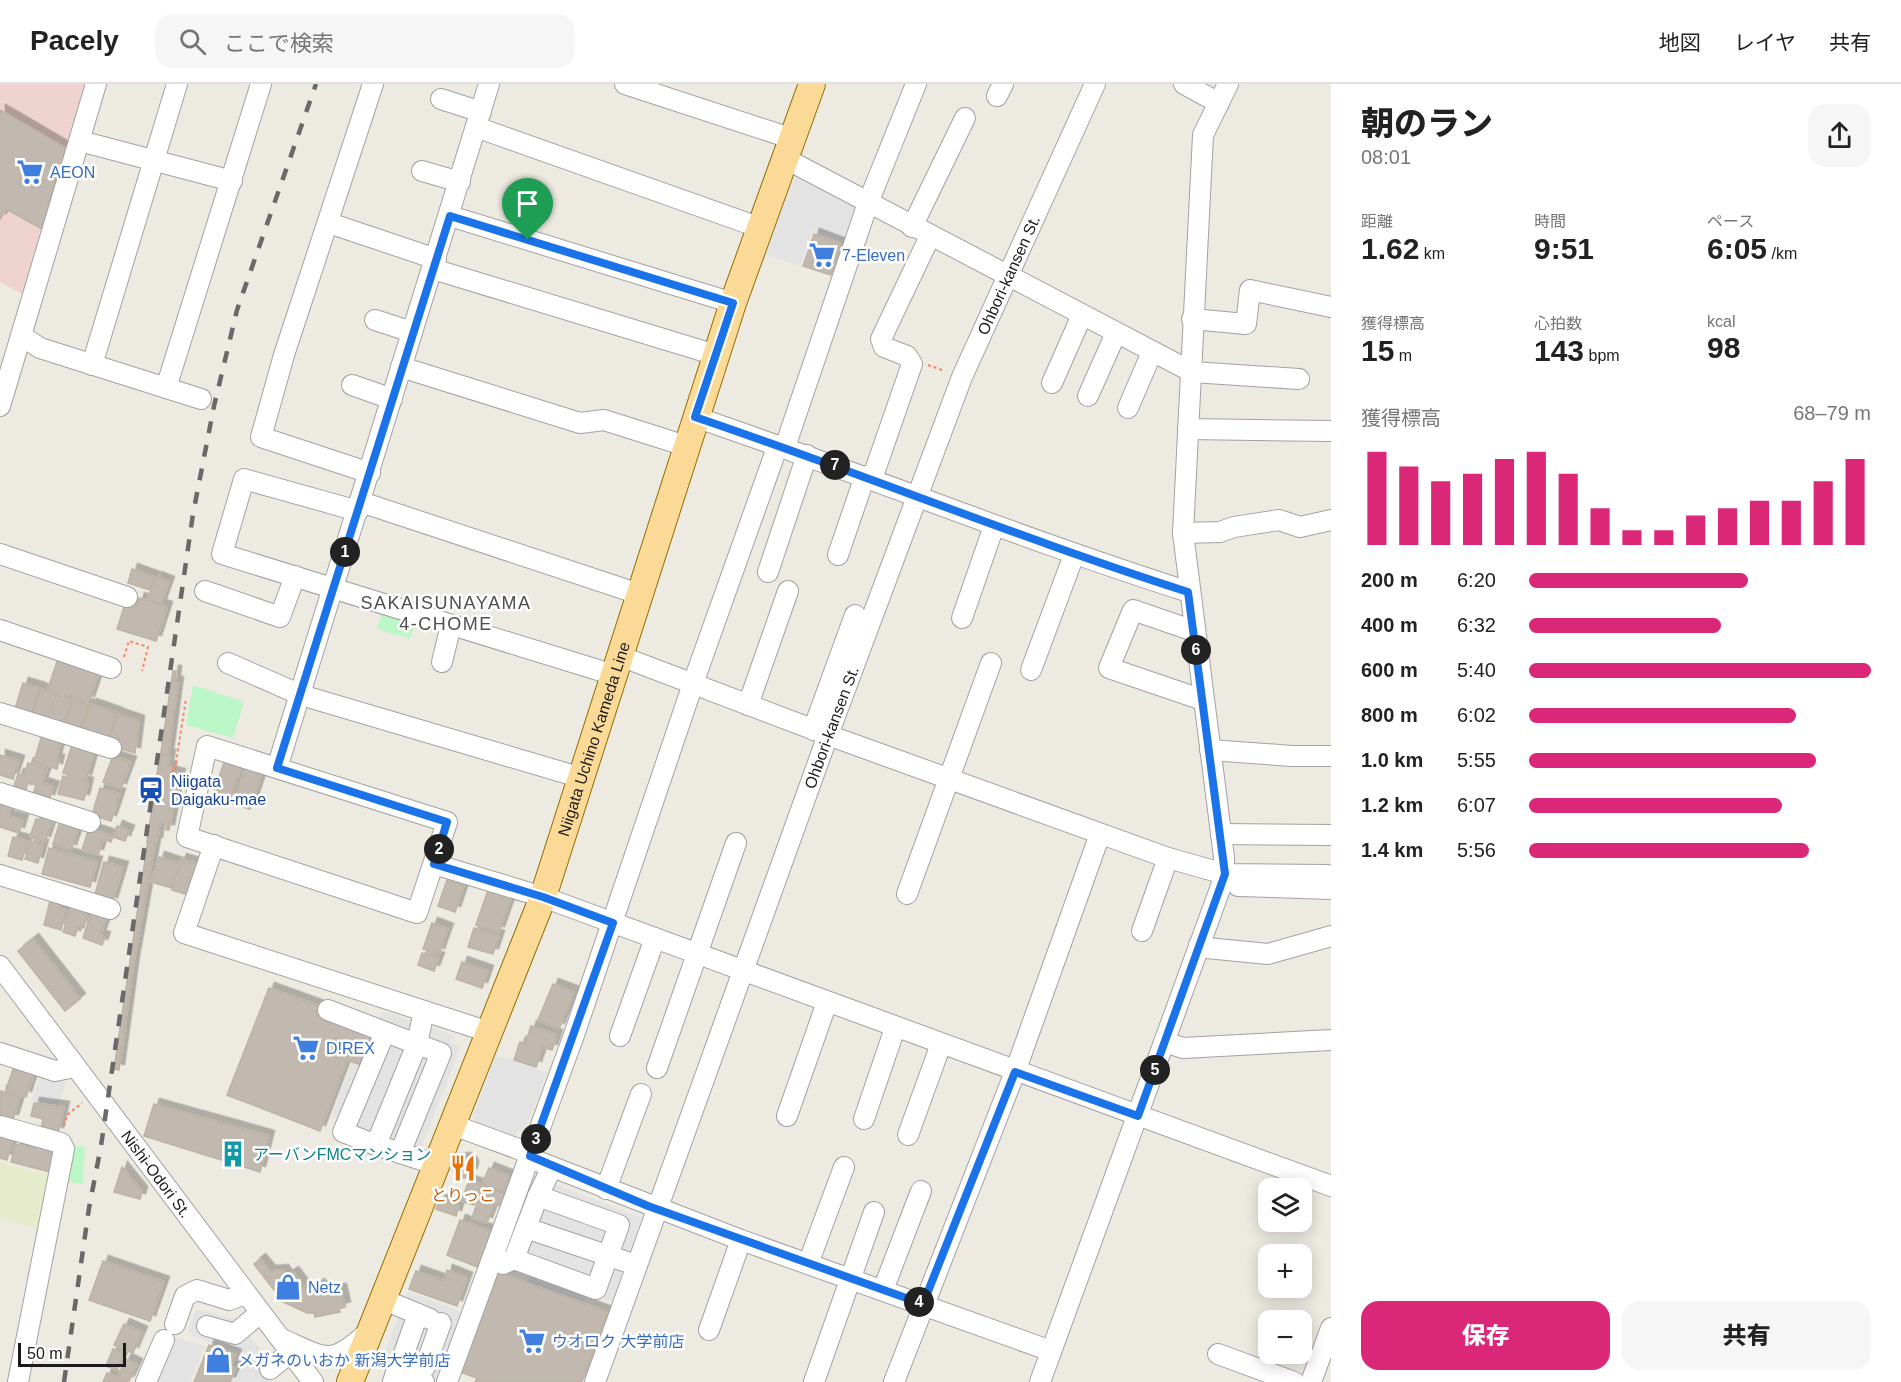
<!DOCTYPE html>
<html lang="ja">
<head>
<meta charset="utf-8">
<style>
  :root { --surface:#fff; --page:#f6f6f6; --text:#222; --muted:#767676; --line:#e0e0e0; --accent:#db2777 }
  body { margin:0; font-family:Arial,"Noto Sans JP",sans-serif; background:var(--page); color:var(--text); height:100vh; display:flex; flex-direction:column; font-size:22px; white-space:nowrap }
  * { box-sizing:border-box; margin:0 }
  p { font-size:20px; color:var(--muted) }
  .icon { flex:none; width:33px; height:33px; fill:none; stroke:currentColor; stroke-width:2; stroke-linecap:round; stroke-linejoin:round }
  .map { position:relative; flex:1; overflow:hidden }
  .side { display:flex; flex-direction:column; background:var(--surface); width:570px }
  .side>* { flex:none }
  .controls { position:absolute; left:1258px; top:1094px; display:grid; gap:12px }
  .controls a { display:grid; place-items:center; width:54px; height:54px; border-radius:12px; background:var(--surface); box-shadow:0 3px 15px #0003; font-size:30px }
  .scale { position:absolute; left:18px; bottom:15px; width:108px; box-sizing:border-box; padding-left:6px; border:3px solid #1b1b1b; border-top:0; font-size:16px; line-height:21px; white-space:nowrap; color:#1b1b1b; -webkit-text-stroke:4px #fff; paint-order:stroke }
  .pin { position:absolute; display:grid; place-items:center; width:51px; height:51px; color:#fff; margin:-62px -26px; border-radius:50% 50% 50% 0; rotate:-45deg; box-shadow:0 0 6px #0007 }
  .pin .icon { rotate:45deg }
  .km { position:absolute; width:30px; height:30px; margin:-15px; border-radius:50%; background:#222; color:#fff; font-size:16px; line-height:30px; text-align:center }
  .round { display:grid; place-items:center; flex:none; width:63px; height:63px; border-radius:18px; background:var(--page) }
  .summary { display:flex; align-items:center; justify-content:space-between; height:102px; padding:0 30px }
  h1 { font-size:33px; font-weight:800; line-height:45px }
  .stats { display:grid; grid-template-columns:repeat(3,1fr); gap:9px; height:102px; padding:6px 30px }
  .stats div { display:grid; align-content:center }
  .stats b { font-size:30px; font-weight:800 }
  .stats small { font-size:16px; font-weight:400 }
  .stats p { font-size:16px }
  .chart { height:168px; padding:12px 30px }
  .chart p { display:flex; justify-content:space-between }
  .chart svg { width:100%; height:108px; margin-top:6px; stroke:var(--accent); stroke-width:6 }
  .button { display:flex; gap:12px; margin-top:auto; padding:12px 30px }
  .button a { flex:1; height:69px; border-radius:18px; background:var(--accent); color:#fff; font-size:24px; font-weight:800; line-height:69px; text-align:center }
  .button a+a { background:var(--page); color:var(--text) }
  ul { padding:0 30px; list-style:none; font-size:20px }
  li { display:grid; grid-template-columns:96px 72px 1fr; align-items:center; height:45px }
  li i { height:15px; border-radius:8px; background:var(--accent) }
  header { display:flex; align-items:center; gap:36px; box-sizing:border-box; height:84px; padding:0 30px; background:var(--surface); border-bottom:2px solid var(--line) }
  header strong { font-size:28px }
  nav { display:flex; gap:33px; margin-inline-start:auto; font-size:21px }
  .search { width:420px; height:54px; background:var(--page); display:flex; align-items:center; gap:15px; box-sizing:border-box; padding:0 21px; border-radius:18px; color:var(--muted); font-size:22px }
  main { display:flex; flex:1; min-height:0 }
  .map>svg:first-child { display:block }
</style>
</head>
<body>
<header>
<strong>Pacely</strong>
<div class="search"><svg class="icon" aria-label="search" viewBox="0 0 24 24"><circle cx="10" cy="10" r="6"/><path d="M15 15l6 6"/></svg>ここで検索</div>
<nav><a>地図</a><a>レイヤ</a><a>共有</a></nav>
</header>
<main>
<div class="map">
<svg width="1331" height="1298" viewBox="0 0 1331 1298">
  <defs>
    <filter id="shadow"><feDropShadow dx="5.5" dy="-5.5" stdDeviation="0" flood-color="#0004"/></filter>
  </defs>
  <rect width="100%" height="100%" fill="#edeae1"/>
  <polygon fill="#eed3cf" points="0,0 90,0 27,213 0,198"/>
  <polygon fill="#e6eccb" points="0,1078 55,1093 44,1147 0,1134"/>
  <g fill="#bcf8c7">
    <polygon points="383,525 417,535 410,555 377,545"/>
    <polygon points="193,601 244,618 233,654 186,641"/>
    <polygon points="71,1060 85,1063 83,1100 62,1097"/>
  </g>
  <g fill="#e3e3e3">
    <polygon points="795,89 856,120 843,156 813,146 801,182 766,171"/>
    <polygon points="387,928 453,951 451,959 461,962 413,1084 349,1066 351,1059 333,1054 340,1036 332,1033 352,978 361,981 381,929"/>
    <polygon points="496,971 547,989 524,1048 518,1046 516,1052 476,1038 473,1031"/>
    <polygon points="41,990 66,999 58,1021 32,1016"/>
    <polygon points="527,1089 641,1134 612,1218 587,1209 583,1219 527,1199 530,1190 510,1170 500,1166"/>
    <polygon points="408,1207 464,1228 439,1296 382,1275"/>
    <polygon points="196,1225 237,1236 264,1270 258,1273 191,1252 192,1249 188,1247"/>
    <polygon points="173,1253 205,1262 190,1298 153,1298"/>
    <polygon points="236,1271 266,1280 276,1292 271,1296 272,1298 230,1298 236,1284 231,1282"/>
  </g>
  <g fill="#c1b9b0" stroke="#beb2a3" stroke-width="1.5" filter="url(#shadow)">
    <polygon points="0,26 67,65 48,120 56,125 42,145 6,125 0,136"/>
    <polygon points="814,150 841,160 831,191 803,182"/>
    <polygon points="132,485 154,493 150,506 128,499"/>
    <polygon points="156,493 169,498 161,520 147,516"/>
    <polygon points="139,514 167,523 156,557 117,545 125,520 136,524"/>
    <polygon points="58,575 99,588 89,618 48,604"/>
    <polygon points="173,587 176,587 175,598 178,598 159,738 134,877 119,986 114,985"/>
    <polygon points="23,599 40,604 30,636 13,631"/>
    <polygon points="41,605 57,610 46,641 30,636"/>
    <polygon points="59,611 72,616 61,647 48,642"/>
    <polygon points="74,616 89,621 78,652 62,647"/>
    <polygon points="91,620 117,629 106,661 80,652"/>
    <polygon points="118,630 139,637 135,669 107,661"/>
    <polygon points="43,647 61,658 56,675 59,676 57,685 34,678"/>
    <polygon points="72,661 95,665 86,696 63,689"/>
    <polygon points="160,670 170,671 168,683 171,683 171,688 180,690 169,746 166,746 166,739 160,738 157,759 147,758"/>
    <polygon points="0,671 19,677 13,695 0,691"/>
    <polygon points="113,672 131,678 121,705 103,698"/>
    <polygon points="224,678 241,684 230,716 213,711"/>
    <polygon points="28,679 47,685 42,699 54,703 49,716 33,710 36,701 28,698 26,706 14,702 18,690 24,691"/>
    <polygon points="246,684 262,690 250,725 233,720"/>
    <polygon points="63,692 88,699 84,716 58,710"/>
    <polygon points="100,704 120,710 111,737 92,731"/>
    <polygon points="0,714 13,718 8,732 23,736 19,749 0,743"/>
    <polygon points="42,731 53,734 45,758 30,753 36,735 40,736"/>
    <polygon points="61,734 80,740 71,766 53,760"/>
    <polygon points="117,742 129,747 125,757 113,753"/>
    <polygon points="89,744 113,752 111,758 103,755 98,771 82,766"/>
    <polygon points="13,753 27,757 22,776 8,772"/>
    <polygon points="30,757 43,761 38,779 25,775"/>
    <polygon points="49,764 97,778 90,803 42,790"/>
    <polygon points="159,773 180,780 172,804 151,798"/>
    <polygon points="181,775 201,781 192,812 172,806"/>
    <polygon points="104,778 123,783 112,819 94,814"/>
    <polygon points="447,796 464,802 455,828 438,822"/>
    <polygon points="488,806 511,814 499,848 476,841"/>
    <polygon points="50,817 60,820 59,824 66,826 61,846 44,841"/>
    <polygon points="74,823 88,827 84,844 78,843 75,852 63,848 70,826 73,827"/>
    <polygon points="92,827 107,833 100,852 105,853 102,861 83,854"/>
    <polygon points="432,839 448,845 439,870 434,868 432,872 439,874 434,887 418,881 422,869 427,870 428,866 423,865"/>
    <polygon points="474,844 499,852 493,870 468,863"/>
    <polygon points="33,855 80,915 65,927 18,867"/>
    <polygon points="462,878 488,887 482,904 456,895"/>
    <polygon points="553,900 574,908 559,945 538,936"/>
    <polygon points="269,904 319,922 316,930 372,951 361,981 347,976 320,1047 227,1011"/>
    <polygon points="531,942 557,951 552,966 543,963 536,983 514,976 520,958 525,960"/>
    <polygon points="15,979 35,986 26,1013 6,1006"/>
    <polygon points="1,1007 20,1013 13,1036 0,1033"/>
    <polygon points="34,1019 64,1023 58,1049 41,1045 43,1035 31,1032"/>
    <polygon points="154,1020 269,1052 260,1088 144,1052"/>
    <polygon points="0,1047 14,1050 7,1076 0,1074"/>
    <polygon points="35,1058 50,1062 48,1069 55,1071 50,1088 11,1078 16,1060 34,1065"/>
    <circle cx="463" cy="1084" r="10"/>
    <polygon points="122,1083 142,1108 140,1115 114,1108"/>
    <polygon points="489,1084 509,1092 503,1108 482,1100"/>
    <polygon points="469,1097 481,1101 474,1121 461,1117"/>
    <polygon points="483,1102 505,1110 501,1122 494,1120 487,1139 472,1134"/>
    <polygon points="440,1116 459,1122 456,1132 436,1125"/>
    <polygon points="460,1136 493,1148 480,1184 447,1171"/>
    <polygon points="260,1175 270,1187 283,1186 287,1192 293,1188 308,1208 319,1200 324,1206 341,1205 345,1223 339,1225 340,1228 315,1233 314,1229 307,1229 283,1218 254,1180"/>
    <polygon points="103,1177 164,1198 150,1237 89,1216"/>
    <polygon points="447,1186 467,1194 457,1222 409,1205 416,1187 444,1197"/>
    <polygon points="494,1187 607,1228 582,1298 475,1298 477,1294 457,1287"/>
    <polygon points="124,1240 142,1248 133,1269 114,1261"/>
    <polygon points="209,1261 236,1271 231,1282 236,1284 230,1298 194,1298"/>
    <polygon points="113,1265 124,1269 117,1286 106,1282"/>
    <polygon points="126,1275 137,1280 129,1297 118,1292"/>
    <polygon points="107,1289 128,1298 103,1298"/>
  </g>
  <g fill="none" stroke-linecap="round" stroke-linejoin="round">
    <g stroke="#a2a2a2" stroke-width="22">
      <g id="minor">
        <polyline points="625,0 793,55"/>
        <polyline points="1184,0 1219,19"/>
        <polyline points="997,12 1003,0"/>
        <polyline points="441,15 481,28"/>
        <polyline points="476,43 761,144"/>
        <polyline points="80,57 232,97"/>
        <polyline points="786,75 1192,288 1299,295"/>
        <polyline points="422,87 460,98"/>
        <polyline points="450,132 733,219"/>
        <polyline points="329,139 436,175"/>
        <polyline points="912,143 965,34"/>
        <polyline points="433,185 716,271"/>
        <polyline points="1192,235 1246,240 1250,206 1331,223"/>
        <polyline points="375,236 412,248"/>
        <polyline points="23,253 40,264 201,315"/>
        <polyline points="92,281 177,0"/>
        <polyline points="401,283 580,339 604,336 686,362"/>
        <polyline points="1052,299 1082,231"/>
        <polyline points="352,301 392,315"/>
        <polyline points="166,304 261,0"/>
        <polyline points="1088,312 1116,249"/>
        <polyline points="0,322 96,0"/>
        <polyline points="1128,324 1152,268"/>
        <path d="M 695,333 C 861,389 1022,455 1189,508"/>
        <polyline points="1188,345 1330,347"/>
        <polyline points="785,363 868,119 916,0"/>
        <polyline points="370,389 261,353 284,271 373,0"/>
        <polyline points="872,395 912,280 907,272 884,263 881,255 930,152"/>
        <polyline points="361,418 639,510"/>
        <polyline points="358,427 244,395 222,470 614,591"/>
        <polyline points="1183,449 1220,448 1234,443 1279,436 1300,443 1331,436"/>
        <polyline points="0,470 127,513"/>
        <polyline points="838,471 865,392"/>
        <polyline points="768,488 807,371"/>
        <polyline points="205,507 280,533 295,492"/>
        <polyline points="962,534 994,442"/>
        <polyline points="0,546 111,584"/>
        <polyline points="1194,547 1133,526 1109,584 1203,616"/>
        <polyline points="620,572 828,651 1168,774 1225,790 1328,791"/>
        <polyline points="442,578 451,541"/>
        <polyline points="228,579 301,611 582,694"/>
        <polyline points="1031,586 1074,471"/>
        <polyline points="748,621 788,507"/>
        <polyline points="0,629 111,664"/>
        <polyline points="813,646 855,531"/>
        <polygon points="207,662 447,738 417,829 187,753"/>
        <polyline points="1210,666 1292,672 1331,672"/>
        <polyline points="277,684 489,0"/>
        <polyline points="0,709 90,738"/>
        <polyline points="1221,750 1331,751"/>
        <polyline points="214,761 184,849 489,948"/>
        <polyline points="434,780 543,813 1331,1102"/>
        <polyline points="0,791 110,825"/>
        <polyline points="1238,802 1331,805"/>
        <polyline points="907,810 991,579"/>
        <polyline points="1142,847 1168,774"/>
        <polyline points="1199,861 1207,864 1268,870 1331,852"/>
        <path id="s1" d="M 0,882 L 313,1298"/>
        <polyline points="328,926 385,948"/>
        <polyline points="424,927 417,960 376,1061 437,1081"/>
        <polyline points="620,952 655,854"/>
        <polyline points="1165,958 1183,964 1331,956"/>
        <polyline points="0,969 55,987 75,983"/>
        <polyline points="657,984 736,759"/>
        <polyline points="787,1032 827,918"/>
        <polyline points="864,1035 895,944"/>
        <polyline points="453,1041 521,1066 537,1077 741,1156 1051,1267"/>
        <polyline points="0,1042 61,1059 64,1065 18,1298"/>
        <polyline points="908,1051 941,960"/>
        <polyline points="376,1061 343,1048 385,948 441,969 400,1069"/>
        <polyline points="606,1105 641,1010"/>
        <polyline points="526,1144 636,1181"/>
        <polyline points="514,1175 596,1205 619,1141 538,1112"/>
        <polyline points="503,1180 514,1175 538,1112 552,1083"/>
        <polyline points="808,1180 844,1083"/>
        <polyline points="883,1206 921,1107"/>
        <polyline points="382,1215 430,1235"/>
        <polyline points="418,1230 402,1275 425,1283 441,1239"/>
        <polyline points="175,1240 185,1212 197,1206 229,1216 246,1210"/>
        <polyline points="207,1242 235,1250 260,1229"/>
        <polyline points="709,1246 741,1156"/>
        <path d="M 282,1255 C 327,1275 331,1283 369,1247"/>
        <polyline points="1218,1270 1294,1298"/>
        <polyline points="270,1285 291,1268"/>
        <polyline points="146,1298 164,1256"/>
        <polyline points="393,1298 396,1288 424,1298"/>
        <polyline points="447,1298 574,951 696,591 778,361"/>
        <path id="s2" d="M 595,1298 L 828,651 L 962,293 L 1095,0"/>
        <polyline points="814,1298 874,1128"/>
        <polyline points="894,1298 1015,988 1100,750"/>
        <polyline points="1040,1298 1224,794 1224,773 1183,449 1203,51 1228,0"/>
        <polyline points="1311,1298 1331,1244"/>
      </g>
    </g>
    <g stroke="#916f01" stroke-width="28">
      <g id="major">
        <path id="s3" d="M 350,1298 L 543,813 L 733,219 L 812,0"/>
      </g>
    </g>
    <g stroke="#f88366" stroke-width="2" stroke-dasharray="3 3" stroke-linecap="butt">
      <polyline points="928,281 945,287"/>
      <polyline points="124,573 129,557 148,563 142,587"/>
      <polyline points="172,689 173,685 175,685 186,615"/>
      <polyline points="64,1042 67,1031 82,1019"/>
    </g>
    <use href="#minor" stroke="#fff" stroke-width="20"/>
    <use href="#major" stroke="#fbda98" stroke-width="26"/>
    <polyline stroke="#696969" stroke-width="4.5" stroke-dasharray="12 12" stroke-linecap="butt" points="64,1298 89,1124 101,1062 193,430 214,322 237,226 316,0"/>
  </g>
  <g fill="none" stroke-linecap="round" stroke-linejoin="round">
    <g stroke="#fff" stroke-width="12">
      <path id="route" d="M 450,132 L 733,219 L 695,333 C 861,389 1022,455 1188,508 L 1225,790 L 1138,1032 L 1015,988 L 923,1220 L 648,1122 L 530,1072 L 613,839 L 543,813 L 434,780 L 447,738 L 277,684 Z"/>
    </g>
    <use href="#route" stroke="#1a73e8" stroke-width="8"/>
  </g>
  <defs>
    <g id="supermarket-bare" transform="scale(2.07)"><path d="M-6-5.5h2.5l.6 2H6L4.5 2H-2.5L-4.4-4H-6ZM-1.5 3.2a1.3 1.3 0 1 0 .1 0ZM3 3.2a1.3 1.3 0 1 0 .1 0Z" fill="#3f7fe0" stroke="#fff" stroke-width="2.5" paint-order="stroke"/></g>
    <g id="station-bare" transform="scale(2.07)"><path d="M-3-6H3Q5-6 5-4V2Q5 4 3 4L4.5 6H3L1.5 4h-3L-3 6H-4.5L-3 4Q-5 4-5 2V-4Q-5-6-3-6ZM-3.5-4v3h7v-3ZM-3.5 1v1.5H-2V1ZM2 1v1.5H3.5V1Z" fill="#1a4fb4" stroke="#fff" stroke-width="2.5" paint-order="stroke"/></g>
    <g id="building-bare" transform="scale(2.07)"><path d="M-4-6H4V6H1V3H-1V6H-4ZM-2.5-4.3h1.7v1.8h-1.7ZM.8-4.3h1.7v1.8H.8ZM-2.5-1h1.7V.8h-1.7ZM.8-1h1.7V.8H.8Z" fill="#0f9aa8" stroke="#fff" stroke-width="2.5" paint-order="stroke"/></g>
    <g id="restaurant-bare" transform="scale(2.07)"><path d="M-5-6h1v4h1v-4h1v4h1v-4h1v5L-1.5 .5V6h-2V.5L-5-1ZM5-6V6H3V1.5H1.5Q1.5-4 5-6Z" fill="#e8710a" stroke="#fff" stroke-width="2.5" paint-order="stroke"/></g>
    <g id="shop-bare" transform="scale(2.07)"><path d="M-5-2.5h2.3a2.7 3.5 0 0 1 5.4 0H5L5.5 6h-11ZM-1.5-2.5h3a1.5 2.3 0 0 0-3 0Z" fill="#3f7fe0" stroke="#fff" stroke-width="2.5" paint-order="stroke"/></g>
  </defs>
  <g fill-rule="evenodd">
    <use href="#supermarket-bare" x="30" y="88"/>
    <use href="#supermarket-bare" x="822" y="171"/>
    <use href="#station-bare" x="151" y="706"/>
    <use href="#supermarket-bare" x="306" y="964"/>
    <use href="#building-bare" x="233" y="1070"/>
    <use href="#restaurant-bare" x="463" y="1084"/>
    <use href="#shop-bare" x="288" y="1203"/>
    <use href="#supermarket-bare" x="532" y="1257"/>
    <use href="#shop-bare" x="218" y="1276"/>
  </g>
  <g text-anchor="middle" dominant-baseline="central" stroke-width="5" stroke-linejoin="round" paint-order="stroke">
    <g font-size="16" fill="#366cbe" stroke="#fff" text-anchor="start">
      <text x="50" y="88">AEON</text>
      <text x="842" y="171">7-Eleven</text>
      <text x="326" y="964">D!REX</text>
      <text x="308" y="1203">Netz</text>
      <text x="552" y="1257">ウオロク 大学前店</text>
      <text x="238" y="1276">メガネのいおか 新潟大学前店</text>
    </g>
    <g font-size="16" fill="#1b1b1b" stroke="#fff">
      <text stroke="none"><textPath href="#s2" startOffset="1182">Ohbori-kansen St.</textPath></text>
      <text stroke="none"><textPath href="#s2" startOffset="696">Ohbori-kansen St.</textPath></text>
      <text stroke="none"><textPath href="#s3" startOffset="688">Niigata Uchino Kameda Line</textPath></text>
      <text stroke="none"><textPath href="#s1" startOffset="260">Nishi-Odori St.</textPath></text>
    </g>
    <g font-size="16" fill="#164399" stroke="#fff" text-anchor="start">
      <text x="171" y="697">Niigata<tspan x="171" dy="18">Daigaku-mae</tspan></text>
    </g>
    <g font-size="16" fill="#0d838f" stroke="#fff" text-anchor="start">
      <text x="253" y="1070">アーバンFMCマンション</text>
    </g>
    <g font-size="16" fill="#c56008" stroke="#fff">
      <text x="463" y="1111">とりっこ</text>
    </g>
    <g font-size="18" letter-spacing="1.5" fill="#4e4e4e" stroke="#fff">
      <text x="446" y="519">SAKAISUNAYAMA<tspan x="446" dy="21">4-CHOME</tspan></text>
    </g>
  </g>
</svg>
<div class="controls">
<a><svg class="icon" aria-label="layers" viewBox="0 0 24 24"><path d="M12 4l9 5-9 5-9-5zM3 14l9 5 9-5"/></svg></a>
<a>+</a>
<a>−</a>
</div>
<div class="scale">50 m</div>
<div class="pin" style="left:528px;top:156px;background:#1e9e55"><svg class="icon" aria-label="arrive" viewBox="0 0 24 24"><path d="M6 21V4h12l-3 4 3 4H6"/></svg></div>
<b class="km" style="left:345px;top:468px">1</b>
<b class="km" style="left:439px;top:765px">2</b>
<b class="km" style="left:536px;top:1055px">3</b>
<b class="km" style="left:919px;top:1218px">4</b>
<b class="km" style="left:1155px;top:986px">5</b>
<b class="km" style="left:1196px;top:566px">6</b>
<b class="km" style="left:835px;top:381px">7</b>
</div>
<section class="side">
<div class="summary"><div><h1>朝のラン</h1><p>08:01</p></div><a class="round"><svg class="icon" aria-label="share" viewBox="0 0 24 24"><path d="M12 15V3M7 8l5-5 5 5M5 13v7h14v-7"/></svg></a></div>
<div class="stats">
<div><p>距離</p><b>1.62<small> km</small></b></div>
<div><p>時間</p><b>9:51</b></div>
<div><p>ペース</p><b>6:05<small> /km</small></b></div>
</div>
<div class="stats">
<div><p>獲得標高</p><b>15<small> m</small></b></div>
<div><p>心拍数</p><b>143<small> bpm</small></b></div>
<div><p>kcal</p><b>98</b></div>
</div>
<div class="chart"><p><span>獲得標高</span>68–79 m</p>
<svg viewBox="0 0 160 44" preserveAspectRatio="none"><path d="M5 44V6M15 44V12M25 44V18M35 44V15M45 44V9M55 44V6M65 44V15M75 44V29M85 44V38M95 44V38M105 44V32M115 44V29M125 44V26M135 44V26M145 44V18M155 44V9"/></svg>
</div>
<ul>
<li><b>200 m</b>6:20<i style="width:64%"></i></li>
<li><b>400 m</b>6:32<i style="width:56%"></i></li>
<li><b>600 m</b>5:40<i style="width:100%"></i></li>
<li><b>800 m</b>6:02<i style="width:78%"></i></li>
<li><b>1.0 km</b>5:55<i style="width:84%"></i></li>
<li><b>1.2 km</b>6:07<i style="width:74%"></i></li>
<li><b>1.4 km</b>5:56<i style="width:82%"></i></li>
</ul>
<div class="button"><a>保存</a><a>共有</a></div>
</section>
</main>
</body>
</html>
